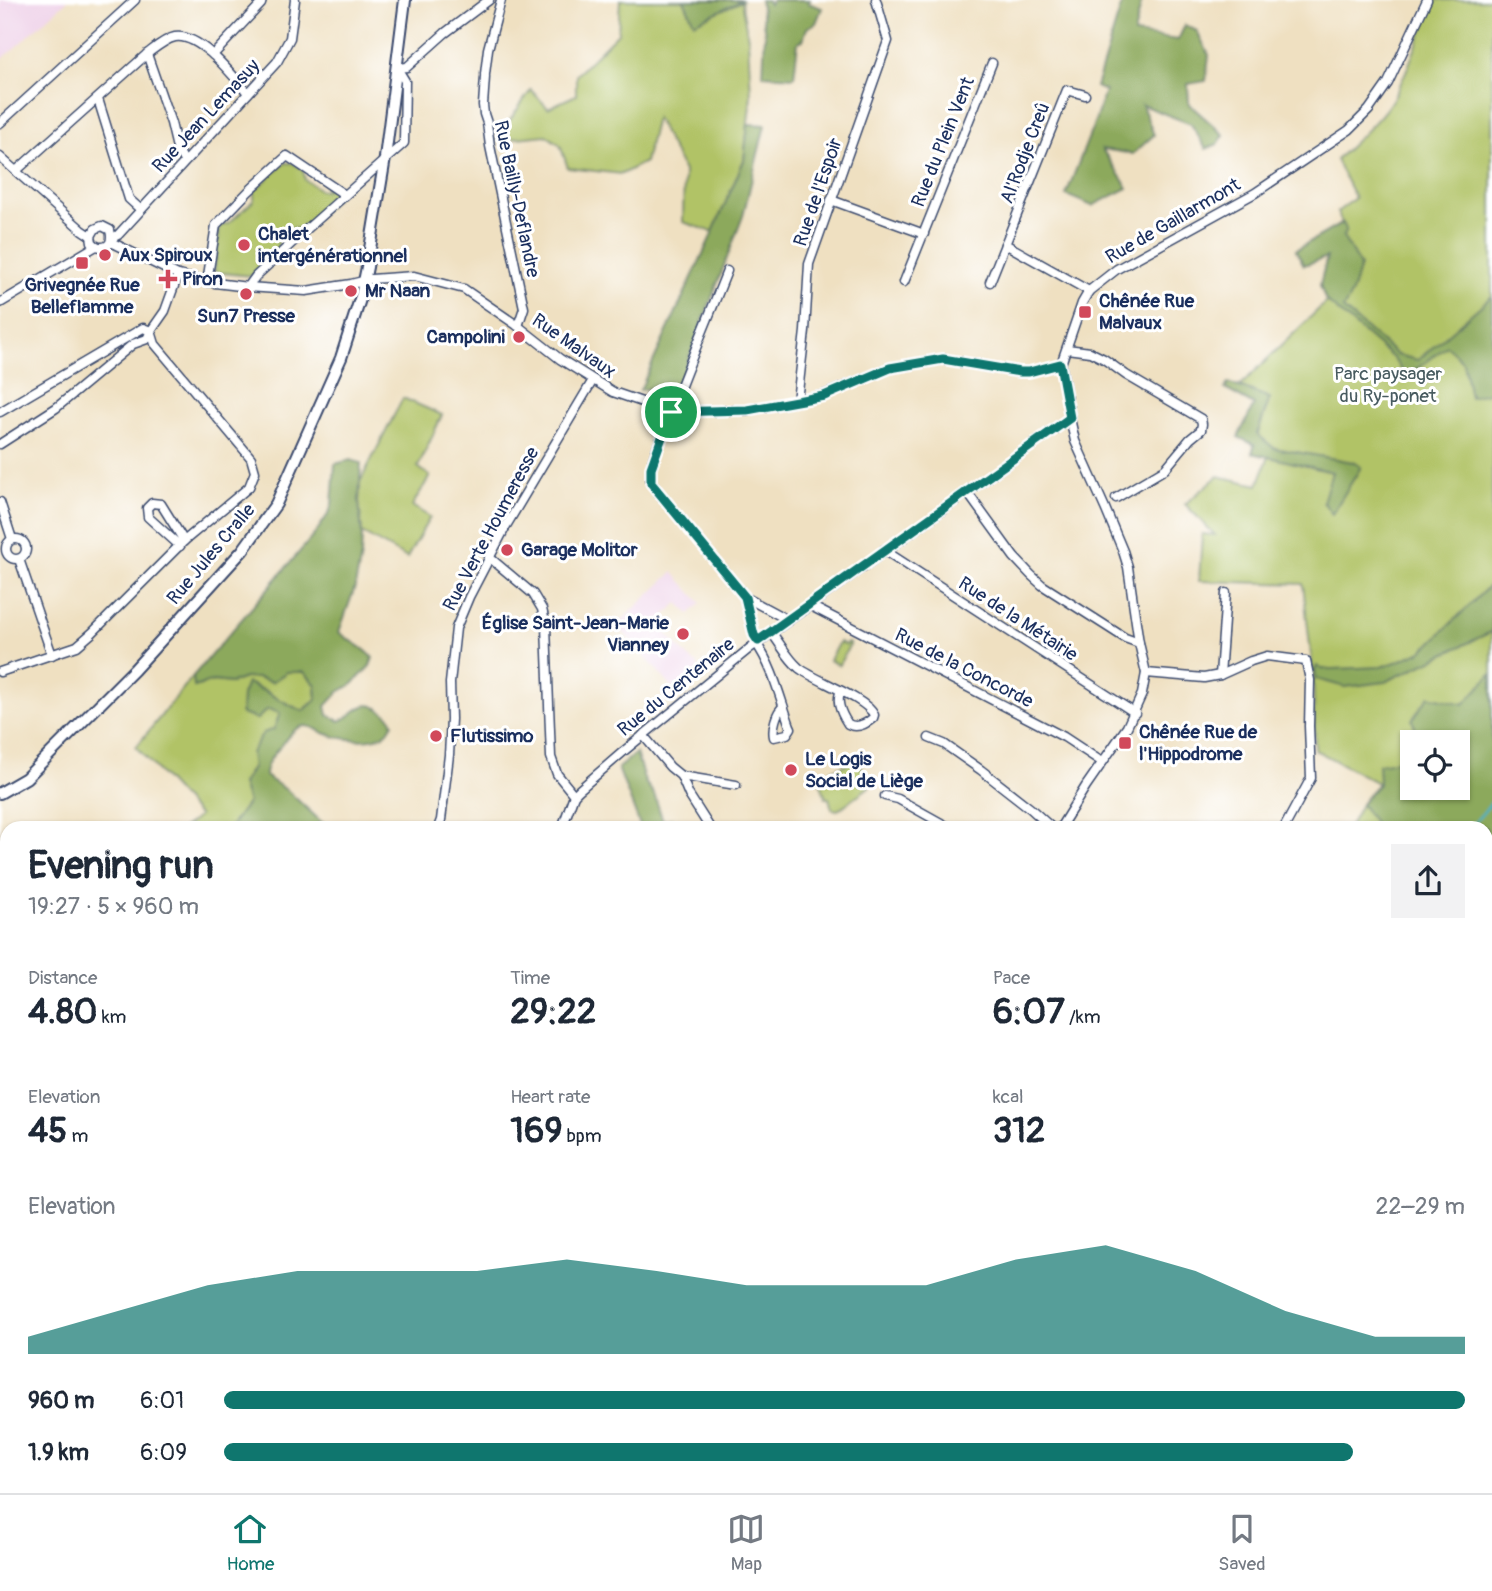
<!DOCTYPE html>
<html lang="en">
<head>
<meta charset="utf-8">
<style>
  :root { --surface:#fff; --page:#f2f2f3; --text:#1f2937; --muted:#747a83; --line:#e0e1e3; --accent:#0f766e }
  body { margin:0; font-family:Pangolin,sans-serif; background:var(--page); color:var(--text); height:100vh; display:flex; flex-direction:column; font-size:26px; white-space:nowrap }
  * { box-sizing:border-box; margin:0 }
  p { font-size:23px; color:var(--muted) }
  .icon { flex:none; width:38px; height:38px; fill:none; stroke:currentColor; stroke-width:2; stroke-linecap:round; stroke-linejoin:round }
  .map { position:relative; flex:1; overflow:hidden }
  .details { position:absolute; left:0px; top:821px; width:1493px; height:674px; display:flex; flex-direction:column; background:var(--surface); border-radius:21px 21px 0 0; box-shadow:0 2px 5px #0004 }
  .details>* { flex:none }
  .controls { position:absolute; left:1400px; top:730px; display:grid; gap:14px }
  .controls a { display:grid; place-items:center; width:70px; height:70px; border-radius:0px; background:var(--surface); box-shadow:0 2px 5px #0004; font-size:35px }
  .pin { position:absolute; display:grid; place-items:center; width:60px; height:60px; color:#fff; margin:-30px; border:4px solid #fff; border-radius:50%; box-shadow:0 2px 7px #0007 }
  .round { display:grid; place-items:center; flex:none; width:74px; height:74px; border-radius:0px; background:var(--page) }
  .summary { display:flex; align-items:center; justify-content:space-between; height:119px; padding:0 28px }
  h1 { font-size:38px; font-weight:700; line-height:52px }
  .metrics { display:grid; grid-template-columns:repeat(3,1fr); gap:10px; height:119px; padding:7px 28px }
  .metrics div { display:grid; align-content:center }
  .metrics b { font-size:35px; font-weight:700 }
  .metrics small { font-size:19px; font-weight:400 }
  .metrics p { font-size:19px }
  .chart { height:196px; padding:14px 28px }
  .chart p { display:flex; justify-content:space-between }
  .chart svg { width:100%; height:126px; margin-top:7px; fill:var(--accent); opacity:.7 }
  ul { padding:0 28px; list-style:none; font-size:23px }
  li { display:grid; grid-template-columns:112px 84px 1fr; align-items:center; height:52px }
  li i { height:18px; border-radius:9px; background:var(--accent) }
  .menu { display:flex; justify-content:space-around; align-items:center; height:98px; border-top:2px solid var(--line); background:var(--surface); font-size:19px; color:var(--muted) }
  .menu a { display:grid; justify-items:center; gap:4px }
  .menu .selected { color:var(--accent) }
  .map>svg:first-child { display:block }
</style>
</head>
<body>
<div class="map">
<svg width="1492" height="1493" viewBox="0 0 1492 1493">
  <rect width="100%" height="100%" fill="#fff"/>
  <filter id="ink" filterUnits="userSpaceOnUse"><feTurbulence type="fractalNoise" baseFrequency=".0143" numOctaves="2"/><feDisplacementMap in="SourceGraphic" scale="14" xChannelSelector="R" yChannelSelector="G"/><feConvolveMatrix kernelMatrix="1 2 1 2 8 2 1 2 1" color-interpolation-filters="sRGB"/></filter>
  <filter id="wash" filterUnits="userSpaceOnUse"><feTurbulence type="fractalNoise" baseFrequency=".00686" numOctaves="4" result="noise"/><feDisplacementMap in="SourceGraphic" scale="28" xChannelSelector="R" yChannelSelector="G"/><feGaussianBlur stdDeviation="1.57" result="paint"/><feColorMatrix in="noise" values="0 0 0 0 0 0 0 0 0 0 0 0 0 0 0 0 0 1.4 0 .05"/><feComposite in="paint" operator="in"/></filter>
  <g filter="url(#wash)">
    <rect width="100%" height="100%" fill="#efe0c1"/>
    <g fill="#eed0e8">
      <polygon points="0,0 68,0 0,61"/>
      <polygon points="673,572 701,603 690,614 678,603 656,623 689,658 697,664 704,676 679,695 617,625"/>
      <polygon points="1053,1488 1122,1488 1123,1493 1054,1493"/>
    </g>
    <g fill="#b1c366" stroke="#667962" stroke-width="2" fill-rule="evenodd">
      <polygon points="620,0 684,0 695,22 741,1 748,38 751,95 744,160 713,232 683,222 684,171 656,118 645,162 622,174 568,168 560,145 546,135 496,140 531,90 548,108 576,95 576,75 618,33"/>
      <path d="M 1436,0 L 1492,0 L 1492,1493 L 1123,1493 L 1122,1488 L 1486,1488 L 1486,828 L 1349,828 L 1361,804 L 1378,783 L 1315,750 L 1313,673 L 1303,584 L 1199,581 L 1202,534 L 1215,535 L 1185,504 L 1218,476 L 1258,485 L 1269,456 L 1252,453 L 1269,398 L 1240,386 L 1326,302 L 1320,285 L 1327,257 L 1304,265 L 1296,250 L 1342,223 L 1337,212 L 1355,198 L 1336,160 C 1353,143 1380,120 1392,100 C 1410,70 1419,32 1436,0 ZM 1412,742 L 1458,742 L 1458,788 L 1412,788 Z"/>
      <polygon points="285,163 293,163 303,170 305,180 322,191 326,190 324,184 337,194 335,199 303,229 291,228 278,241 279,251 251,276 214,272 220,226 229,223 254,200 254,191"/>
      <polygon points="403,398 442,415 418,467 430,476 412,506 430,517 407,558 362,533 359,501 360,482"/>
      <polygon points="839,642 845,645 847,643 850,644 839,665 829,660"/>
      <polygon points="287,672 304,672 316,684 317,699 303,711 282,702 264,690 268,709 280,713 274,729 242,784 248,802 229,828 184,828 199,816 136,747 193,676 195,687 213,681 231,683 245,678 259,678 272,682"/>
      <polygon points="858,759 869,787 838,810 832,809 829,798 826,798 818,776"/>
      <polygon points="0,1378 7,1382 7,1488 200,1488 202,1493 13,1493 12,1490 0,1488"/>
    </g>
    <g fill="#8ca95b" stroke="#546c5c" stroke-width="2">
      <polygon points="684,0 743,0 694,23"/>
      <polygon points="760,0 767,0 769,4 772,0 810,0 808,3 822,8 816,23 807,28 803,40 798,42 794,77 763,75 765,34"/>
      <polygon points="1123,0 1142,0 1134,34 1178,40 1185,25 1197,31 1209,55 1206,81 1188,84 1189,104 1224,135 1218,144 1206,149 1191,124 1142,105 1154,135 1133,154 1102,149 1128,188 1092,206 1066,195 1095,121 1105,91 1096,87"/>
      <polygon points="748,124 765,125 743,216 671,405 656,388 640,390 713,232 744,160"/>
      <polygon points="1343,223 1346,229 1343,237 1360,266 1352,293 1343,309 1397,355 1418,360 1492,296 1492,392 1470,397 1463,362 1447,346 1406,377 1393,358 1326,301 1320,285 1327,257 1304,265 1296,250"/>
      <polygon points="1228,383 1270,398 1257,434 1274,448 1353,462 1361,467 1332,514 1323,502 1332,472 1252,453 1255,445 1238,437 1254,405 1225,389"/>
      <path d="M 350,460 L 361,463 L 359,501 L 362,536 L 361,556 L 355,587 L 339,632 C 350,642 364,646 373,658 L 370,666 L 353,684 L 339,692 L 326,706 L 328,715 L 340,721 C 357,714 362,697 381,710 C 388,714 390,716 393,723 C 392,724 388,732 387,732 C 374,745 339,739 324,733 C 315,729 308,723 298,728 C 291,731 284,742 279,748 C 272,756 265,765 265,776 L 288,791 L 328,828 L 229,828 L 248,802 L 242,784 L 253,767 L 251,753 L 263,733 L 274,729 L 280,713 L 268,709 L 257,719 L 241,714 L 242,695 L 247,683 C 267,691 284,703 303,711 L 317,699 L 316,685 L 304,672 L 287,672 L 272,682 L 259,678 L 245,678 L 231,683 L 213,681 L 194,687 L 193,676 L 314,535 L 329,513 L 332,504 L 335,464 Z"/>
      <polygon points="1492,583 1492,635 1491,632 1385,682 1345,687 1316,679 1315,671 1317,666 1322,669 1333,669 1381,667 1396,662 1420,652 1429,645"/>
      <polygon points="1492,673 1492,912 1486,908 1486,828 1378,828 1361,804 1379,783 1378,764 1412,758 1412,788 1458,788 1458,742 1421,742 1412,720 1429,696 1464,704"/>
      <polygon points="636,753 645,782 654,794 663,821 671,819 678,828 641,828 618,768"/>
      <polygon points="0,838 7,840 7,984 0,986"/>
      <polygon points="0,1440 7,1445 7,1488 37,1488 38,1493 13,1493 12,1490 0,1488"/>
      <polygon points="1391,1488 1473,1488 1479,1493 1396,1493"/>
    </g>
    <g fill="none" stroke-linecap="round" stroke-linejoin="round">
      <polyline stroke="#48b1c6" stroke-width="2.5" points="1470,828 1492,802"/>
    </g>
  </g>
  <g filter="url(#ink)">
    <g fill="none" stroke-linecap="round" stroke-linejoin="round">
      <g stroke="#3b4a6d" stroke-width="11">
        <g id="street">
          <polyline points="147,54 171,123 177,148 184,161"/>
          <polyline points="213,55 261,4 262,0"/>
          <polyline points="485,74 488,49 501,0"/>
          <polyline points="485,77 483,105 484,114 487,123 490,146 524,308 518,326"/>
          <polyline points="98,99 129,199 140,209"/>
          <polyline points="0,123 135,0"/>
          <polyline points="0,157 82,230 91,236 92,242 96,246"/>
          <path d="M 16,171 L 147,54 C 155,48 165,39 175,37 C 200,33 233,76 248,93"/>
          <polyline points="831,200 924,234"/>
          <path d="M 91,236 L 95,229 L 102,226 L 110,230 C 113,242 109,250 96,246"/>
          <polyline points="112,238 118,235 277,62 290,38 295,0"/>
          <polyline points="111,242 178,275 207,282 248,287 306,291 351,284 371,279 414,276 464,289 518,326 560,359 613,392 671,412 747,410 797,401 824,395 890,368 943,359 1019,372 1029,372 1061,364"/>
          <polyline points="1005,244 1089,291"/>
          <path d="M 727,271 C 706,324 683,377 664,431 C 658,447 648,466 651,483 L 745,597 L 788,620"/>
          <polyline points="207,282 216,225 249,191 287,156 345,195"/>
          <polyline points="904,282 992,63"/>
          <polyline points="990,282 1067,90 1085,95"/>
          <polyline points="248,287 256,276 307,229 404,143 405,81 397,68 407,67 445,33 489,0"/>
          <polyline points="0,303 96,246"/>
          <polyline points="1067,349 1090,352 1104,359 1126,375 1201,419 1202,424 1201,430 1190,439 1165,469 1116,498"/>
          <polyline points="797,401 805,331 809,264 888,41 876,0"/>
          <polyline points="0,412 143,328 151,331 147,339 133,344 56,408 0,444"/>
          <polyline points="967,492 1014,557 1031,575 1042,585 1125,638 1139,643"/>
          <polyline points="0,502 12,539"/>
          <circle cx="16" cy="549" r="10"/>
          <polyline points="180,546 148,517 147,508 152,503 161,504 184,541"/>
          <polyline points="884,550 1135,713"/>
          <polyline points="489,557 533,594 542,609 546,626 551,757 557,774 574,795"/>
          <polyline points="19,559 52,655"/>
          <polyline points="745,597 754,635 758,641"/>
          <polyline points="809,605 1064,737 1102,762"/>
          <path d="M 771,632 C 780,643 788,659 799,668 C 816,681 866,698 874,715 L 873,718 C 866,724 857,729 848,724 C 842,715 835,702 841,691"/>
          <path d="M 756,643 C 773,667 780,698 790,726 L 791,728 L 787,734 L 774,737 C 772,729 776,712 783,707"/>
          <polyline points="0,672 77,646 92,633 184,541 249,487 255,472 251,458 155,344 151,331 165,311 178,275"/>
          <polyline points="1146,673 1204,678 1220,675 1251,661 1267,656 1306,661 1310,680 1309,726 1311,778 1284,828"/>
          <polyline points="1220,675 1226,593"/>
          <polyline points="643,735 670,767 681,776 689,795 710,828"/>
          <polyline points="929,738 944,744 981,770 1031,809 1052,828"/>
          <polyline points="681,776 736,785"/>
          <polyline points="885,796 898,799 950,828"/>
          <polyline points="438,828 441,820 449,755 451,719 450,683 456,628 469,597 506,526 593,380"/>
          <polyline points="562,828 574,795 579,790 624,751 750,648 1070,418"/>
          <polyline points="1060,828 1086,786 1127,727 1142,694 1146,673 1139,643 1128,567 1123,551 1105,508 1075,441 1070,418 1061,364 1082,303 1089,291 1117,269 1255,193 1349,130 1369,110 1388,83 1427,0"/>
          <polyline points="0,1035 7,1035"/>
          <polyline points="0,1241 7,1241"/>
          <polyline points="0,1326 7,1328"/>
          <polyline points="0,1374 7,1378"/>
          <polyline points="342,1488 343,1493"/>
          <polyline points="516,1488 517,1493"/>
          <polyline points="577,1488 620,1493"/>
          <polyline points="924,1488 925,1493"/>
          <polyline points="1011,1488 1013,1493"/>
          <polyline points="419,1493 434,1488"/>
          <polyline points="715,1493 717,1488"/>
        </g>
      </g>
      <g stroke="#3b4a6d" stroke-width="14">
        <polyline id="secondary" points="0,793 26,778 134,670 243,550 276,504 341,358 361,296 367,267 385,158 405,0"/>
      </g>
      <use href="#street" stroke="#fff" stroke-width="8"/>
      <use href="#secondary" stroke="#fff" stroke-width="10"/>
    </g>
  </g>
  <g fill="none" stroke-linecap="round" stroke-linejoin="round" filter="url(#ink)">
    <g stroke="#fff" stroke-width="14">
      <polygon id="route" points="943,359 1020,372 1029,372 1060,364 1070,418 758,641 754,635 745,597 651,483 651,468 671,412 747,410 824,396 890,368"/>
    </g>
    <use href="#route" stroke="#0f766e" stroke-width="9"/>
  </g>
  <g fill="#d1495b" stroke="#fff" stroke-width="2.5">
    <circle cx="244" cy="245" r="7"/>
    <circle cx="105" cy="255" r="7"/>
    <rect x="75" y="256" width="14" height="14" rx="3.5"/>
    <path d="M164.5 268.5h7v7h7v7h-7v7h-7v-7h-7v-7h7z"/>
    <circle cx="351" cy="291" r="7"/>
    <circle cx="246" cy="294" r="7"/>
    <rect x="1078" y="305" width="14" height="14" rx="3.5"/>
    <circle cx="519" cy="337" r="7"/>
    <circle cx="507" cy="550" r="7"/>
    <circle cx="683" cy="634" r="7"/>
    <circle cx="436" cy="736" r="7"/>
    <rect x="1118" y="736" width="14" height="14" rx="3.5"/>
    <circle cx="791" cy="770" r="7"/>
  </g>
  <g text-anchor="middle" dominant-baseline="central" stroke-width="6" stroke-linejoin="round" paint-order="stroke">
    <g font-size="19" fill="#1b2f5e" stroke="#fff">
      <text transform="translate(206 116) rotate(-47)">Rue Jean Lemasuy</text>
      <text transform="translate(943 142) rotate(-68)">Rue du Plein Vent</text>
      <text transform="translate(1025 153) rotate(-69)">Al'Rodje Creû</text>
      <text transform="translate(818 192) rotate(-71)">Rue de l'Espoir</text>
      <text transform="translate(517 199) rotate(78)">Rue Bailly-Deflandre</text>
      <text transform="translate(1173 221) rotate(-30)">Rue de Gaillarmont</text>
      <text transform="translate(574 346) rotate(35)">Rue Malvaux</text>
      <text transform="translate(491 529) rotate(-62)">Rue Verte Houmeresse</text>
      <text transform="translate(211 554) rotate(-50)">Rue Jules Cralle</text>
      <text transform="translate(1018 619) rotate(33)">Rue de la Métairie</text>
      <text transform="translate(964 668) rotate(27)">Rue de la Concorde</text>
      <text transform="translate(676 687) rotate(-39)">Rue du Centenaire</text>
    </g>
    <g font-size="19" font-weight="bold" fill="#1b2f5e" stroke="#fff" text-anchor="start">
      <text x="258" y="234">Chalet<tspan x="258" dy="22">intergénérationnel</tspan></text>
      <text x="119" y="255">Aux Spiroux</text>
      <text x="182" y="279">Piron</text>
      <text x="82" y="285" text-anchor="middle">Grivegnée Rue<tspan x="82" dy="22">Belleflamme</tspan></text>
      <text x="365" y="291">Mr Naan</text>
      <text x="1099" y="301">Chênée Rue<tspan x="1099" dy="22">Malvaux</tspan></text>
      <text x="246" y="316" text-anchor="middle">Sun7 Presse</text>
      <text x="505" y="337" text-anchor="end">Campolini</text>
      <text x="521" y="550">Garage Molitor</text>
      <text x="669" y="623" text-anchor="end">Église Saint-Jean-Marie<tspan x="669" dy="22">Vianney</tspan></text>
      <text x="1139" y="732">Chênée Rue de<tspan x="1139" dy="22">l'Hippodrome</tspan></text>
      <text x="450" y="736">Flutissimo</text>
      <text x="805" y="759">Le Logis<tspan x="805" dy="22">Social de Liège</tspan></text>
    </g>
    <g font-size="19" fill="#485b60" stroke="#fff">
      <text x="1388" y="374">Parc paysager<tspan x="1388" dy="22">du Ry-ponet</tspan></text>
    </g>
  </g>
</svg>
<div class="controls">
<a><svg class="icon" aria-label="locate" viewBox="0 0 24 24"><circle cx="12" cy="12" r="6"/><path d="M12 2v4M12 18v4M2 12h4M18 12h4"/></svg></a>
</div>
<div class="pin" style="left:671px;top:412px;background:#1e9e55"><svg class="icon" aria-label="arrive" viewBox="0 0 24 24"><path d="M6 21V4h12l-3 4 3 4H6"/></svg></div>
<section class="details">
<div class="summary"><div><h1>Evening run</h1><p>19:27 · 5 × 960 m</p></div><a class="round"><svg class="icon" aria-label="share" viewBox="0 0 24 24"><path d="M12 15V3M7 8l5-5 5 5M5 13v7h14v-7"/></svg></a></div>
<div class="metrics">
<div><p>Distance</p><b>4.80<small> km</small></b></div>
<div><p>Time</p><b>29:22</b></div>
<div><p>Pace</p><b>6:07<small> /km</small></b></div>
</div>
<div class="metrics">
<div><p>Elevation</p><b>45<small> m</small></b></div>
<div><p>Heart rate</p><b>169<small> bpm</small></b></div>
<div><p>kcal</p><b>312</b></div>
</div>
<div class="chart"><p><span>Elevation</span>22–29 m</p>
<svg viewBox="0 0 160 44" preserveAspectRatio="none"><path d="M0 44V38L10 29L20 20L30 15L40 15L50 15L60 11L70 15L80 20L90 20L100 20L110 11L120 6L130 15L140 29L150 38L160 38V44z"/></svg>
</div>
<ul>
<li><b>960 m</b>6:01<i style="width:100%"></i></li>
<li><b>1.9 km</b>6:09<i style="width:91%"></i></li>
</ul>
</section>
</div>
<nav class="menu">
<a class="selected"><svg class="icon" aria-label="home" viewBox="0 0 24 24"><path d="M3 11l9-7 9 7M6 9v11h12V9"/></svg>Home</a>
<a><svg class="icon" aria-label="map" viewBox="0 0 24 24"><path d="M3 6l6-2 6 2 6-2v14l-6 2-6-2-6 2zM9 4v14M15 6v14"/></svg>Map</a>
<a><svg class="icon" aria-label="saved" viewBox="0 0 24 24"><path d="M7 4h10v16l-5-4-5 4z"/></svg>Saved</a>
</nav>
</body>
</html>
